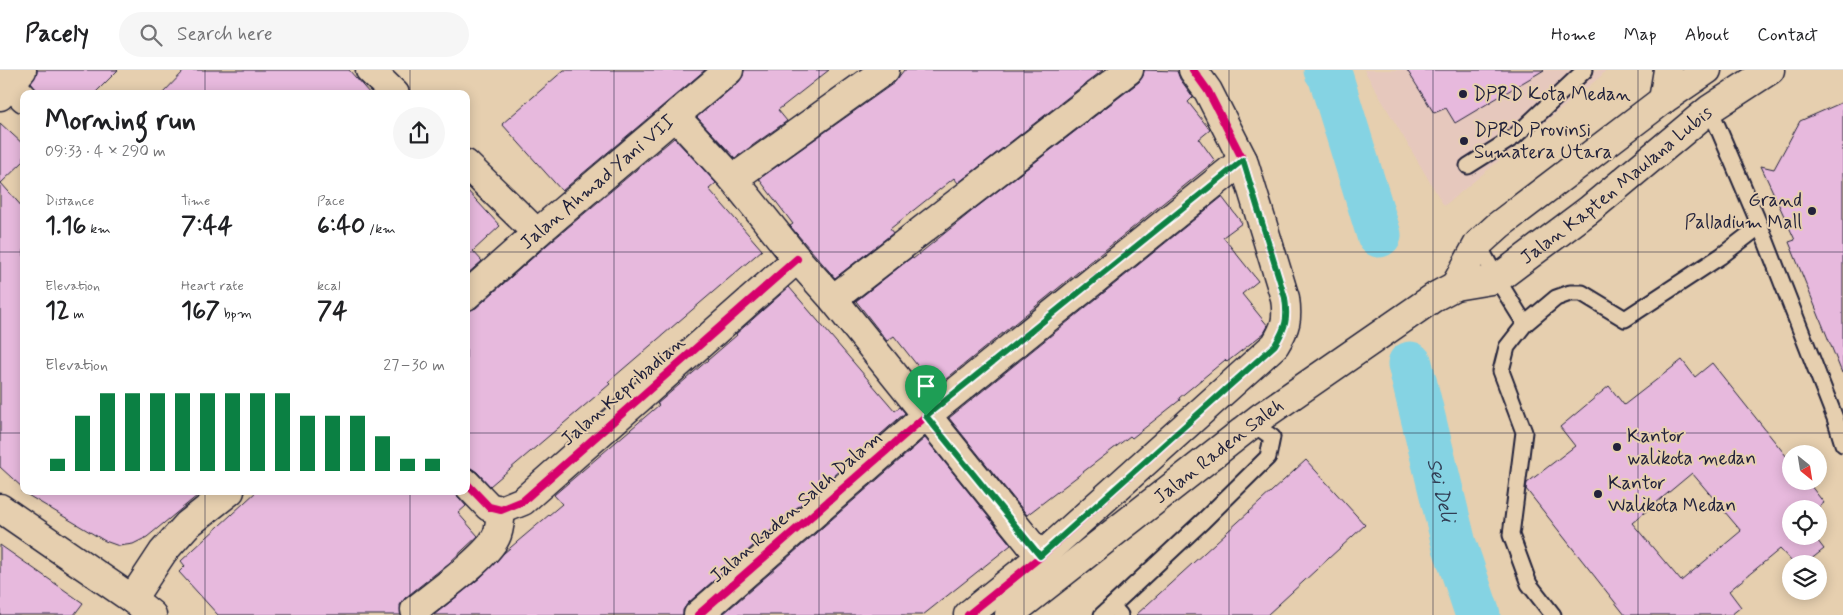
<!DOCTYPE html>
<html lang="en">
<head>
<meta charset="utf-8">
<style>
  :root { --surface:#fff; --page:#f6f6f6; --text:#202124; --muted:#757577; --line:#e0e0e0; --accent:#0b8043 }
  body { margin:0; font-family:Mynerve,sans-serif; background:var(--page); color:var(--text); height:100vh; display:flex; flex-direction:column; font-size:19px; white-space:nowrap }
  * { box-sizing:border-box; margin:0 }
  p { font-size:16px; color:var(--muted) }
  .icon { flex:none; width:28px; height:28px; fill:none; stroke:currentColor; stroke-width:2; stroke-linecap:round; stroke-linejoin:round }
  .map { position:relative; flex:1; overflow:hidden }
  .drawer { position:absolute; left:20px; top:20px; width:450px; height:405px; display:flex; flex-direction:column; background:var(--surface); border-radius:10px; box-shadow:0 2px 12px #0003 }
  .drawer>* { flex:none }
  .needle { width:32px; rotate:150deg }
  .buttons { position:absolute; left:1782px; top:375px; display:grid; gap:10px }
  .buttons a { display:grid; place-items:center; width:45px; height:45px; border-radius:50%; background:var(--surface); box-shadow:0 2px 12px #0003; font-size:25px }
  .pin { position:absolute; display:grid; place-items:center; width:42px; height:42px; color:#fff; margin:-51px -21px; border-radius:50% 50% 50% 0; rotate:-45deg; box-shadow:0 0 5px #0007 }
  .pin .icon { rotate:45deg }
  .round { display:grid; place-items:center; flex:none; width:52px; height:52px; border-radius:26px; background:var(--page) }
  .overview { display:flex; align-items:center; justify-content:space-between; height:85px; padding:0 25px }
  h1 { font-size:28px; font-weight:700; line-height:38px }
  .figures { display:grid; grid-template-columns:repeat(3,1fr); gap:8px; height:85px; padding:5px 25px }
  .figures div { display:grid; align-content:center }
  .figures b { font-size:25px; font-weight:700 }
  .figures small { font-size:14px; font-weight:400 }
  .figures p { font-size:14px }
  .chart { height:140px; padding:10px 25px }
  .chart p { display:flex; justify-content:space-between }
  .chart svg { width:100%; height:90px; margin-top:5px; stroke:var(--accent); stroke-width:6 }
  header { display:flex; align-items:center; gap:30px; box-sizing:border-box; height:70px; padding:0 25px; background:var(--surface); border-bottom:1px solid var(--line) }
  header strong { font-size:24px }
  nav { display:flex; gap:28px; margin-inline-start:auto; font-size:18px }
  .search { width:350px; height:45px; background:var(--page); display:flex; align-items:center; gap:12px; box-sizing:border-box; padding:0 18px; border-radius:28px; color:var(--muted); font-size:19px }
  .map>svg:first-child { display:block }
</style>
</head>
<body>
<header>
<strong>Pacely</strong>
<div class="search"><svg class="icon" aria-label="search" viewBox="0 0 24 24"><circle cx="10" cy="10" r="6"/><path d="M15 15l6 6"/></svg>Search here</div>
<nav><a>Home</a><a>Map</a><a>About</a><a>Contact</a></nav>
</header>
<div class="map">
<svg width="1843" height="545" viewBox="0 0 1843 545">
  <rect width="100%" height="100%" fill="#e6cfaf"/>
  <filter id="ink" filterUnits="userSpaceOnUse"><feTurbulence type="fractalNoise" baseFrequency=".02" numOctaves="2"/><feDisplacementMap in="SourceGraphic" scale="10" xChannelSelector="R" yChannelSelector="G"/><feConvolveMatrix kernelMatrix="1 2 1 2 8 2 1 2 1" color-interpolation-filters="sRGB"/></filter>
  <g filter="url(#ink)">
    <polygon fill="#e6c8bd" points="1364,0 1606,0 1601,6 1444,136"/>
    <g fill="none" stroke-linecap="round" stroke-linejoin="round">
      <g stroke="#85d3e3" stroke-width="45">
        <polyline points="1326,0 1330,5 1379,165"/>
        <path id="s1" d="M 1410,294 L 1454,474 L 1478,545"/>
      </g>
    </g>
    <g fill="#e7b9dd" stroke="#22223b" fill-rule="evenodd">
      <polygon points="37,0 118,0 94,24 39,24 31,13 37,3"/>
      <polygon points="185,0 349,0 370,24 162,24"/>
      <polygon points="564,0 705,0 562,121 502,54"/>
      <polygon points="744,0 829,0 778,40 787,51 735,88 697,47 739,12 743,6"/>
      <polygon points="904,0 1103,0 958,113 954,108 890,159 893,163 835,208 790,156 793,154 759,109 894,13"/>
      <polygon points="1144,0 1177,1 1180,9 1193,27 1188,32 1210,60 1199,69 1215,91 935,318 894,266 887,271 856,231 912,187 913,189 977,137 1139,12 1143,6"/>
      <polygon points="1407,0 1544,0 1455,53 1446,38 1434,43"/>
      <polygon points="1843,32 1843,303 1842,303 1789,172 1795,170 1761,96 1774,99 1800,51"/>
      <polygon points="0,53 24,75 24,91 1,113 24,139 24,419 0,397"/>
      <polygon points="674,68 716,113 709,119 762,180 608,312 610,314 490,416 477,402 471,398 466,398 466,241 476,238 547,175"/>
      <polygon points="466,119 500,156 473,181 482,191 466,205"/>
      <polygon points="1222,127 1242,153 1223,167 1258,211 1242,224 1268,256 1264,263 1227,292 1225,290 1179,328 1180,330 1132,368 1130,366 1027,445 949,348"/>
      <polygon points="789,217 895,341 900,337 905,343 688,533 683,540 683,545 434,545 481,507 504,483 562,434 554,425 659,335 657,334 737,265 736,264"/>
      <path d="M 1682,290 L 1695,307 L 1712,293 L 1791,392 L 1791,411 L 1807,411 L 1824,433 L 1816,439 L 1791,439 L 1791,466 L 1814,466 L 1824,479 L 1805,494 L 1794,494 L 1780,479 L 1729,521 L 1741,537 L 1731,545 L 1625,545 L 1526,419 L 1527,413 L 1575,376 L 1560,357 L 1609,316 L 1624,335 ZM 1692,403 L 1741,461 L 1681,511 L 1632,453 Z"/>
      <polygon points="925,368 1011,475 923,545 722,545"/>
      <polygon points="1306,390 1365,455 1267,545 1136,545"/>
      <polygon points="21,421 203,421 147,467 133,474 119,476 105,471"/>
      <polygon points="257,421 453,421 466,436 458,443 478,466 449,493 405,528 400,535 401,545 218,545 179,502 185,496 181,491"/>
      <polygon points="0,475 83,533 74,545 0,545"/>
    </g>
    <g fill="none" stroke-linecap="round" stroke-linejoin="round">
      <g stroke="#22223b" stroke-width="19">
        <g id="lane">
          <polyline points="1710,39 1760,156 1835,348 1843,374"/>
          <polyline points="1468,96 1514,67 1585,0"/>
          <polyline points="1478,174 1497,209 1525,254"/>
          <polyline points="1112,536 1203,451 1268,387 1272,367 1253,354"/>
          <polyline points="1102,545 1112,536 1120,545"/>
          <polyline points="1553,545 1529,514 1511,465 1524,362 1501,301 1507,277 1525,254 1556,228 1570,223 1582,223 1625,249 1721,186 1760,156"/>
        </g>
      </g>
      <g stroke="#22223b" stroke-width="31">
        <g id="street">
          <polyline points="370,0 395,24"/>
          <polyline points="0,3 24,28"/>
          <polyline points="675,46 733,109 797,189 833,229 1052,501"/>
          <polyline points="466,94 537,163"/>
          <polyline points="733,109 885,0"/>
          <path id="s2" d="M 466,226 L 537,163 L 729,0"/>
          <polyline points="833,229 1129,0"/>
          <polyline points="466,413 489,437 501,440 523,431 797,189"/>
          <polyline points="132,529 163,482 187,455 230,421"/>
          <path d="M 415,540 C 435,524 486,488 496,467 C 500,460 500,449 501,440"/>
          <polyline points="698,545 926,346 1243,90"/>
          <path d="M 968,545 L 1040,487 L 1275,275 C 1286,257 1288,249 1285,228 L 1243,90 L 1208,21 L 1193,0"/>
        </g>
      </g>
      <g stroke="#22223b" stroke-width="31">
        <polyline id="secondary" points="0,26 22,0"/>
      </g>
      <g stroke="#22223b" stroke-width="31">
        <g id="primary">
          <polyline points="1663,30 1668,0"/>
          <polyline points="1455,216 1478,174 1499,155 1663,30 1707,0"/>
          <polyline points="0,438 132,529 152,545"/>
          <path id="s3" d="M 1009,545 L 1261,347 L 1436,226 L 1455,216 L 1497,209 L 1589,140 L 1710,39 L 1770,0"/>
        </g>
      </g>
      <use href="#lane" stroke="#e6cfaf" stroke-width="15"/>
      <use href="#street" stroke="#e6cfaf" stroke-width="28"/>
      <use href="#secondary" stroke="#e6cfaf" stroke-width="28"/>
      <use href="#primary" stroke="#e6cfaf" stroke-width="28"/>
      <g stroke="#e6cfaf" stroke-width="11">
        <g id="cycleway">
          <polyline points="466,413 489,437 501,440 523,431 797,189"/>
          <polyline points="698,545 926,346 1243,90"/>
          <path d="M 968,545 L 1040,487 L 1275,275 C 1286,257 1288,249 1285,228 L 1243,90 L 1208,21 L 1193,0"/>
        </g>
      </g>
      <use href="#cycleway" stroke="#d6006c" stroke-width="8"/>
    </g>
  </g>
  <g fill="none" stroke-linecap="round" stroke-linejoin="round" filter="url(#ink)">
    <g stroke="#fff" stroke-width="10">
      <path id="route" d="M 1243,90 L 1285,228 C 1288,249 1286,257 1275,275 L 1040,486 L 926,346 Z"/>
    </g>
    <use href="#route" stroke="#0b8043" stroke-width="6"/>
  </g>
  <path fill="none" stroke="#22223b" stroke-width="1" stroke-opacity="0.55" d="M 205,0 L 205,24M 410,0 L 410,24M 614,0 L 614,545M 819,0 L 819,545M 1024,0 L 1024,545M 1229,0 L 1229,545M 1433,0 L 1433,545M 1638,0 L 1638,545M 0,182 L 24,182M 466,182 L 1843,182M 0,363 L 24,363M 466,363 L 1843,363M 205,421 L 205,545M 410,421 L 410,545"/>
  <g fill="#22223b" stroke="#e6cfaf" stroke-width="2">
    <circle cx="1463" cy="24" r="5"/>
    <circle cx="1464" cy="71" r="5"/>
    <circle cx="1812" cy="141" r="5"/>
    <circle cx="1617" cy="377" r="5"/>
    <circle cx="1598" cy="424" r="5"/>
  </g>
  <g text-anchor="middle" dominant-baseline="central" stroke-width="4" stroke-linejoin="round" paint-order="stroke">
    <g font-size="19" fill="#22223b" stroke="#e6cfaf" text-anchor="start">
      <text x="1473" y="24">DPRD Kota Medan</text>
      <text x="1474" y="60">DPRD Provinsi<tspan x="1474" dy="22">Sumatera Utara</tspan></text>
      <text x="1802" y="130" text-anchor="end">Grand<tspan x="1802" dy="22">Palladium Mall</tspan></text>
      <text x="1627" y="366">Kantor<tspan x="1627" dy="22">walikota medan</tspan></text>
      <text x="1608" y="413">Kantor<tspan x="1608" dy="22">Walikota Medan</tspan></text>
    </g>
    <g font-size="19" fill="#22223b" stroke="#e6cfaf">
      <text stroke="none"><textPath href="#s2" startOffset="174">Jalan Ahmad Yani VII</textPath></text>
      <text stroke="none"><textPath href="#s3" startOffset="749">Jalan Kapten Maulana Lubis</textPath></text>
      <text transform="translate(623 321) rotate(-41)">Jalan Kepribadian</text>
      <text stroke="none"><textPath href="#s3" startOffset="266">Jalan Raden Saleh</textPath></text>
      <text transform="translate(796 437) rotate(-41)">Jalan Raden Saleh Dalam</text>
    </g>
    <g font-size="20" font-style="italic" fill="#313d54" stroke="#e6cfaf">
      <text stroke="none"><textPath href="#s1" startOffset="130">Sei Deli</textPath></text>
    </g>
  </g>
</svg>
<div class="buttons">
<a><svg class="needle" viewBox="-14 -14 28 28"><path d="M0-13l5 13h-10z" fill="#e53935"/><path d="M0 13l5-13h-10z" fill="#757577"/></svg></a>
<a><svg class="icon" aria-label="locate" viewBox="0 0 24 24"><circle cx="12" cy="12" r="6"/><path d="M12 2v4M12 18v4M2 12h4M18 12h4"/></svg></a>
<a><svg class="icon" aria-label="layers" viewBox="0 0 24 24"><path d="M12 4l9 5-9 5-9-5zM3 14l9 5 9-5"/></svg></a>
</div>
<div class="pin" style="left:926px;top:346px;background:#1e9e55"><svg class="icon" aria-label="arrive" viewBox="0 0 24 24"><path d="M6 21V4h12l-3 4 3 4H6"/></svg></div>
<section class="drawer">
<div class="overview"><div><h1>Morning run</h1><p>09:33 · 4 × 290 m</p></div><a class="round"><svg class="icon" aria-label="share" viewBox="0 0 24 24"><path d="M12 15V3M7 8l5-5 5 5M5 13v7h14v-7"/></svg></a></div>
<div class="figures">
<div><p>Distance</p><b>1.16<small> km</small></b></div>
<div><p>Time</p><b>7:44</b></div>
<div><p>Pace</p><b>6:40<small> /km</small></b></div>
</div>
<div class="figures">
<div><p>Elevation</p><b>12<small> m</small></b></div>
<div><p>Heart rate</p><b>167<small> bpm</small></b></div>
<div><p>kcal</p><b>74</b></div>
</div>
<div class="chart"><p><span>Elevation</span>27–30 m</p>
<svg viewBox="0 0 160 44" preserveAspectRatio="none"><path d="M5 44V38M15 44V17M25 44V6M35 44V6M45 44V6M55 44V6M65 44V6M75 44V6M85 44V6M95 44V6M105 44V17M115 44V17M125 44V17M135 44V27M145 44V38M155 44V38"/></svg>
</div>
</section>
</div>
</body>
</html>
